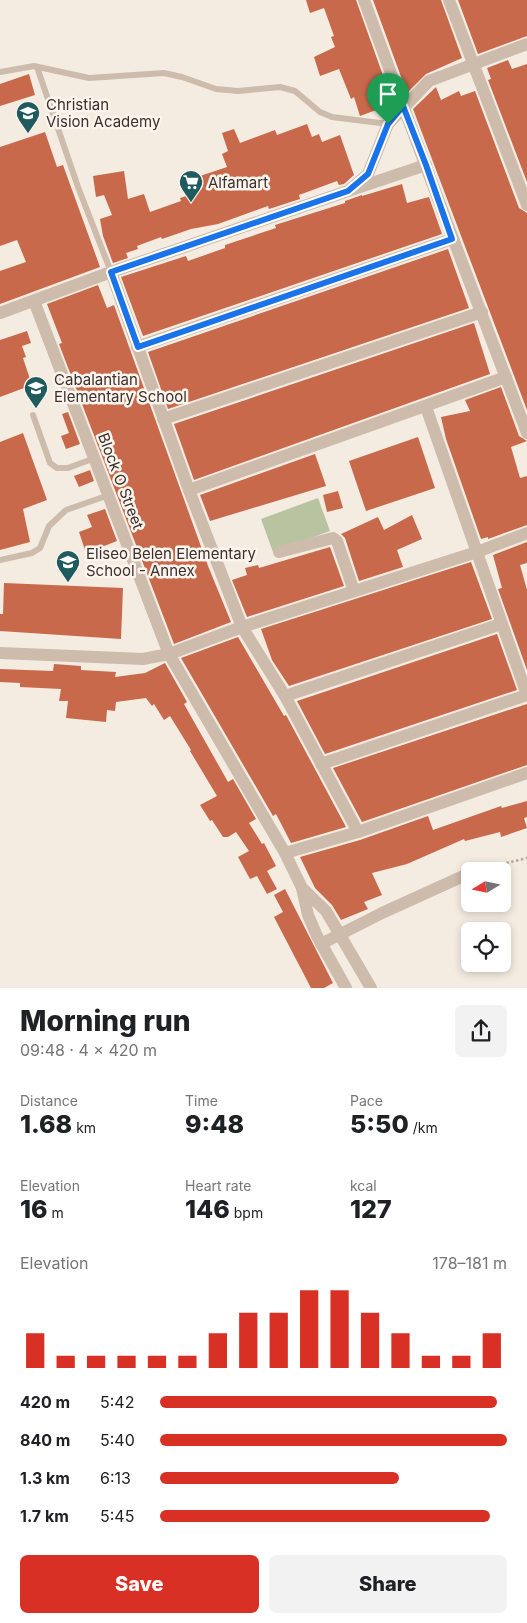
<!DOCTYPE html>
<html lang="en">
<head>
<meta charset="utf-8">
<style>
  :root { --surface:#fff; --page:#f2f2f2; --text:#202124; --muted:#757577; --accent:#d93025 }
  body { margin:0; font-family:Inter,sans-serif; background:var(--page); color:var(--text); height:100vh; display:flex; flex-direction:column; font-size:19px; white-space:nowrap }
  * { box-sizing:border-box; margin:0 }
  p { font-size:16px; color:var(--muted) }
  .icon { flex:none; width:28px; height:28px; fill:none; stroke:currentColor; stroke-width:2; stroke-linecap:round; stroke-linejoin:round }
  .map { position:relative; height:988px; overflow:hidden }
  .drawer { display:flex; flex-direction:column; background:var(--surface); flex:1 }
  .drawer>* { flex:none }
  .needle { width:32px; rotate:260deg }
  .fabs { position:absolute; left:461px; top:862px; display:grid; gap:10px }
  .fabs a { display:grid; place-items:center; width:50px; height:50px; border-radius:8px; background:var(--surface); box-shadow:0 2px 8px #0003; font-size:25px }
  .pin { position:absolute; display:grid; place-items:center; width:42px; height:42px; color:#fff; margin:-51px -21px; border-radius:50% 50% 50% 0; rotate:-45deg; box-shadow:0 0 5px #0007 }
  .pin .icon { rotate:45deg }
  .round { display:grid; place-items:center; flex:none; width:52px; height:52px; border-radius:8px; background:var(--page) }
  .overview { display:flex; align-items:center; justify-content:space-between; height:85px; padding:0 20px }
  h1 { font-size:28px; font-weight:800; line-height:38px }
  .figures { display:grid; grid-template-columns:repeat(3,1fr); gap:8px; height:85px; padding:5px 20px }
  .figures div { display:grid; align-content:center }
  .figures b { font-size:25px; font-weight:800 }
  .figures small { font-size:14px; font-weight:400 }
  .figures p { font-size:14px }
  .chart { height:140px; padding:10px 20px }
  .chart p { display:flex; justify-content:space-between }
  .chart svg { width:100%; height:90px; margin-top:5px; stroke:var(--accent); stroke-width:6 }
  .cta { display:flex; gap:10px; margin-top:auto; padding:10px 20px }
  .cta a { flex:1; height:58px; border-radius:8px; background:var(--accent); color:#fff; font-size:20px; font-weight:800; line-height:58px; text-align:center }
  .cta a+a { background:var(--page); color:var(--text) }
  ul { padding:0 20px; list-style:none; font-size:16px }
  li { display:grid; grid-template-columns:80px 60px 1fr; align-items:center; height:38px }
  li i { height:12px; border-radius:6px; background:var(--accent) }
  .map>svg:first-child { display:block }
</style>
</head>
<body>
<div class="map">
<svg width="527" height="988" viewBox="0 0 527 988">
  <rect width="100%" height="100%" fill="#f4ebe1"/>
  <polygon fill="#b8c4a0" points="318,498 330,531 273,552 261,519"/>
  <g fill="#c8694b">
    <polygon points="306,0 356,0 390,95 375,100 379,109 360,116 354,97 351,99 339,69 320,76 314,57 335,47 331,37 334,36 324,8 310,13"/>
    <polygon points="373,0 441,0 462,58 426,74 407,93"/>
    <polygon points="458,0 527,0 527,36 478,54"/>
    <polygon points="508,60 512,69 527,64 527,182 488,80 491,79 487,68"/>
    <polygon points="29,74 35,95 0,106 0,84"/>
    <polygon points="436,87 441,100 459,91 461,96 475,91 519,208 527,213 527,410 413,109"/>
    <polygon points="307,124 312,137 319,134 322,142 340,135 354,175 344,184 339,185 337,181 299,195 300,199 269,209 268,206 218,224 191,229 162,239 161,237 137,246 138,249 126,253 128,258 113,263 103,236 100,219 112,215 104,195 96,197 93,176 124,171 128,199 144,194 150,212 181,201 180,198 196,193 191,179 227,167 222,154 228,151 222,133 234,129 240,143 275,130 277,135"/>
    <polygon points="45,132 57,167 63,165 100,267 0,304 0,271 26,262 17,240 0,246 0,147"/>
    <polygon points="402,184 407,203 429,197 442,234 143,336 121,277 186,256 188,261 225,248 225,245 276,228 275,225 345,203 345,201 362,195 362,196"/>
    <polygon points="448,249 469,308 168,409 148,352"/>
    <polygon points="98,285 107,308 114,305 208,566 231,622 174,644 59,344 62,343 47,304"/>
    <polygon points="474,323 490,374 194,480 174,424"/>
    <polygon points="27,331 31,343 22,346 26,357 23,358 32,385 0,397 0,340"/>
    <polygon points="501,387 519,436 527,441 511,447 520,478 527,476 527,525 488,539 488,537 481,539 446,439 441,417 470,411 465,400"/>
    <polygon points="68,412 80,444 66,449 61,436 69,433 62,414"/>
    <polygon points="23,433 47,500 23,509 30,542 0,550 0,442"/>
    <polygon points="418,437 435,488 366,511 349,461"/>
    <polygon points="315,454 326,486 210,521 200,495"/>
    <polygon points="90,470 94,481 79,487 74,476"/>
    <polygon points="338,491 343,508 327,512 323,495"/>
    <polygon points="105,509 117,541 86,553 79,532 92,527 87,515"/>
    <polygon points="412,515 422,539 397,550 403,567 359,581 345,538 341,534 378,517 384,530"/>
    <polygon points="527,542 527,563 520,565 527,590 527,670 498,589 502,588 493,555"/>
    <polygon points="330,547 344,586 247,617 232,580 247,575 245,568 258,565 259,568"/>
    <polygon points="471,562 492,619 289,686 272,660 261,629"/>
    <polygon points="4,583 123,588 121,639 0,631 0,614 3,614"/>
    <polygon points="497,634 517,690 325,754 297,701"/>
    <polygon points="238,637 284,716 286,715 346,827 291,843 276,814 273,816 181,658"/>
    <polygon points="165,663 187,702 184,704 228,782 233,779 256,819 249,823 262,844 264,843 276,866 267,871 277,889 267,894 257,876 250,879 238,857 249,851 236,832 228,837 223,837 212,820 210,821 200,805 217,796 190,751 191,750 170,716 164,720 154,704 152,706 146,698 116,702 115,711 107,710 106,722 66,718 68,701 59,701 61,689 20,687 20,683 0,682 0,669 53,671 54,664 81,666 81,670 116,672 115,677 145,673"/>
    <polygon points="527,704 527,765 362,822 333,768"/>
    <polygon points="527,801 527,817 524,818 527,828 501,837 500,832 465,841 464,839 407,864 372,873 382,895 364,902 368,909 341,920 332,905 315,888 300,857 360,840 428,816 433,830 501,806 502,808"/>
    <polygon points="285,889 333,983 324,988 311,988 274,917 283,912 274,895"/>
  </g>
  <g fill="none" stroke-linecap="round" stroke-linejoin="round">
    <polyline stroke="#b9a596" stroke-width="2.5" stroke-dasharray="2.5 2.5" stroke-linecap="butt" points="482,869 527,858"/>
    <g stroke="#cdbbac" stroke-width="6">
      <polyline points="37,67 78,187 111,272"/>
      <polyline points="0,72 34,66 89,78 164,73 182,77 216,89 238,91 280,87 295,91 320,112 332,117 388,124"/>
      <polyline points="33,415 50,463 57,468 68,468 95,458"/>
      <polyline points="0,560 32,553 40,548 49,526 66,510 109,495"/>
    </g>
    <g stroke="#cdbbac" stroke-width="12">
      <path d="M 364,0 C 417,145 472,289 527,433"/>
      <polyline points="449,0 527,205"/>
      <polyline points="348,191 426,165"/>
      <polyline points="111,272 189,490 242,627 285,696 358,832"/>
      <polyline points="34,301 169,654 285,853 302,888 308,915 317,936 346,988"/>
      <polyline points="137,347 452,239"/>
      <polyline points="426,407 527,695"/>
      <polyline points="163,419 482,312"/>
      <polyline points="189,490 506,377"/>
      <polyline points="279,552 333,538 337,541 354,591"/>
      <polyline points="0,653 143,659 169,654 242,627 477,552 527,533"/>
      <polyline points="285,696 501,624"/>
      <polyline points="321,764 527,695"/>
      <polyline points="285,853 358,832 527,773"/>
      <polyline points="302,888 326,911 371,988"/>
      <polyline points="321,944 382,913 470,873"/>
    </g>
    <polyline stroke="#cdbbac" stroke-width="12" points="0,313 111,272 348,191 368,174 388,124 429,81 527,44"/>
  </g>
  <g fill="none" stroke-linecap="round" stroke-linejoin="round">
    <g stroke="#fff" stroke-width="10">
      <polygon id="route" points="403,106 426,165 452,239 138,347 111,272 348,191 368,174 388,124"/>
    </g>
    <use href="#route" stroke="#1a73e8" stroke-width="6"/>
  </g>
  <defs>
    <g id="school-pin" transform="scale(1.25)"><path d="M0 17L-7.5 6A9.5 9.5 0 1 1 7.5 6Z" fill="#1f5a5e" stroke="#fbf5ee"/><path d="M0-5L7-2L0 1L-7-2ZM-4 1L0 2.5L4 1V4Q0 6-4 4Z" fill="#fff"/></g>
    <g id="supermarket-pin" transform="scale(1.25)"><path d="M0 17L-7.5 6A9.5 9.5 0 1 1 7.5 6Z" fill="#1f5a5e" stroke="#fbf5ee"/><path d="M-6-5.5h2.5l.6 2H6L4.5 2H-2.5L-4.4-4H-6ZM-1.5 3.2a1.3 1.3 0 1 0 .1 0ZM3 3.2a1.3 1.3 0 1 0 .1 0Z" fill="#fff"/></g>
  </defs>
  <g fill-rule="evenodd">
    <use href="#school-pin" x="28" y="113"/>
    <use href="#supermarket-pin" x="191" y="182"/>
    <use href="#school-pin" x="36" y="388"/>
    <use href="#school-pin" x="68" y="562"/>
  </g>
  <g text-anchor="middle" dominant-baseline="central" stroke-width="5" stroke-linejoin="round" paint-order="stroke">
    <g font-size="15" fill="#3b302b" stroke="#fbf5ee" text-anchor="start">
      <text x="46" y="104">Christian<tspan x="46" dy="17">Vision Academy</tspan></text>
      <text x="208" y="182">Alfamart</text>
      <text x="54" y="379">Cabalantian<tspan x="54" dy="17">Elementary School</tspan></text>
      <text x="86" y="553">Eliseo Belen Elementary<tspan x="86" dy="17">School - Annex</tspan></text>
    </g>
    <g font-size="15" fill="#3b302b" stroke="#fbf5ee">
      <text transform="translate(121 481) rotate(69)">Block O Street</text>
    </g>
  </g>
</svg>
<div class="fabs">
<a><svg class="needle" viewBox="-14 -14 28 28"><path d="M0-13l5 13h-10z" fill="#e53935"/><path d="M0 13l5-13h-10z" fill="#757577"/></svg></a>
<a><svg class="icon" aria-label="locate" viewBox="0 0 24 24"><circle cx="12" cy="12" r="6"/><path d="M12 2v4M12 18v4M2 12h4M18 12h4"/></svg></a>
</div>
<div class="pin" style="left:388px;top:124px;background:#1e9e55"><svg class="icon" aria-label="arrive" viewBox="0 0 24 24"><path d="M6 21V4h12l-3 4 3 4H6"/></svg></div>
</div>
<section class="drawer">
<div class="overview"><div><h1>Morning run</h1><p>09:48 · 4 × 420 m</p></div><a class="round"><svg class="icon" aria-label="share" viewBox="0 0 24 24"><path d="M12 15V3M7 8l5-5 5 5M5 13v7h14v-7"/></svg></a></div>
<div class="figures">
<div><p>Distance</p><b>1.68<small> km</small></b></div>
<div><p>Time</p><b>9:48</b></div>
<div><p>Pace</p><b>5:50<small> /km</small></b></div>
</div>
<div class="figures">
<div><p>Elevation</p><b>16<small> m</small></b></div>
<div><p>Heart rate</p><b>146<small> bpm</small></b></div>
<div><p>kcal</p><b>127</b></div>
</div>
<div class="chart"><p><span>Elevation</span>178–181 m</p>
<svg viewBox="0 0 160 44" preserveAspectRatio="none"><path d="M5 44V27M15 44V38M25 44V38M35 44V38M45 44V38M55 44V38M65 44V27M75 44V17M85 44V17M95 44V6M105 44V6M115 44V17M125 44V27M135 44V38M145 44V38M155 44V27"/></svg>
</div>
<ul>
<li><b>420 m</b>5:42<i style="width:97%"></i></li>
<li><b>840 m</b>5:40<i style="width:100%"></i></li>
<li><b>1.3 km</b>6:13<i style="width:69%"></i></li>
<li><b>1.7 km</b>5:45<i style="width:95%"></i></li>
</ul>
<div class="cta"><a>Save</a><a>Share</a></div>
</section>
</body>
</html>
